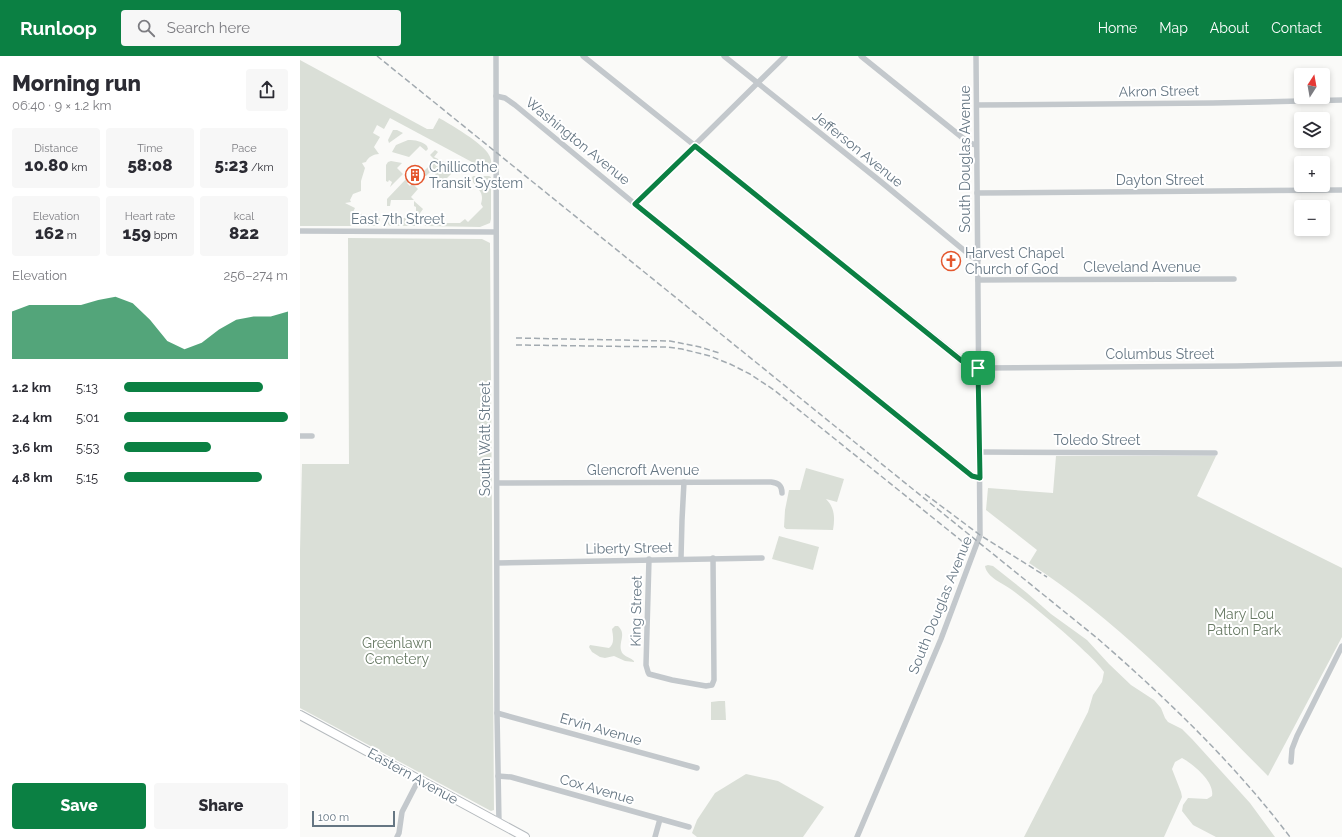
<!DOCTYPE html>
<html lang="en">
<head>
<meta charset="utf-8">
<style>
  :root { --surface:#fff; --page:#f7f7f7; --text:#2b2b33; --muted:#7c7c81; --accent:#0b8043 }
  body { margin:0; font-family:Raleway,sans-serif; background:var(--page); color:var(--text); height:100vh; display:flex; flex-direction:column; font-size:15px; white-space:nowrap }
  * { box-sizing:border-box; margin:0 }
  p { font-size:13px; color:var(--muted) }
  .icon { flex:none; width:22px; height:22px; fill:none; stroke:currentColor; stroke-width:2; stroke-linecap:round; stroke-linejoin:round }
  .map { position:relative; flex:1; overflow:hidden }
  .drawer { display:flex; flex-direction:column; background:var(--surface); width:300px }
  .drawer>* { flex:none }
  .needle { width:26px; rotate:11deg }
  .fabs { position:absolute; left:994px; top:12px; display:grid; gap:8px }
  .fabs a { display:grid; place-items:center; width:36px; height:36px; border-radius:4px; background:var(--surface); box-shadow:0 2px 6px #0003; font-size:20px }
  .scale { position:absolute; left:12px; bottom:10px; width:83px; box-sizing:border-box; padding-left:4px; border:2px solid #657683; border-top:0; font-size:11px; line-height:14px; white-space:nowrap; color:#657683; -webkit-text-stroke:3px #fff; paint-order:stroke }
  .pin { position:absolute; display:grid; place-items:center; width:34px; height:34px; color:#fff; margin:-17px; border-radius:8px; box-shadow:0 2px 6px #0006 }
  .round { display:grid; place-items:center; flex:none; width:42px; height:42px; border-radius:4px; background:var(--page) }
  .summary { display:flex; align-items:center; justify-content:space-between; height:68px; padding:0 12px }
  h1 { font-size:22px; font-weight:800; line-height:30px }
  .figures { display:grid; grid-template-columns:repeat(3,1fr); gap:6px; height:68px; padding:4px 12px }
  .figures div { display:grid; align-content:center; border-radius:4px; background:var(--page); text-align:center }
  .figures b { font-size:17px; font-weight:800 }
  .figures small { font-size:11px; font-weight:400 }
  .figures p { font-size:11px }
  .chart { height:112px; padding:8px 12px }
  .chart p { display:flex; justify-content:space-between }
  .chart svg { width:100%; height:72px; margin-top:4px; fill:var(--accent); opacity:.7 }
  .cta { display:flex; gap:8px; margin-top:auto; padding:8px 12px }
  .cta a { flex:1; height:46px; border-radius:4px; background:var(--accent); color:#fff; font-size:16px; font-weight:800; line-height:46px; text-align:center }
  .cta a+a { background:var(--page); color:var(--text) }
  ul { padding:0 12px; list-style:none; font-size:13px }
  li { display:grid; grid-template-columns:64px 48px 1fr; align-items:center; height:30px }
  li i { height:10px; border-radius:5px; background:var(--accent) }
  header { display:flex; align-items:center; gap:24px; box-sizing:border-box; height:56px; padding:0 20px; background:var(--accent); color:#fff }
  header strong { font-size:19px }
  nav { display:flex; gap:22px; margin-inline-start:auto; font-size:14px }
  .search { width:280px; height:36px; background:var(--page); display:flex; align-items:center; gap:10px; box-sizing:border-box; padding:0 14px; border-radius:4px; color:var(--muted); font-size:15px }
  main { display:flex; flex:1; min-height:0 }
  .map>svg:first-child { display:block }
</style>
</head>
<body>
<header>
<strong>Runloop</strong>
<div class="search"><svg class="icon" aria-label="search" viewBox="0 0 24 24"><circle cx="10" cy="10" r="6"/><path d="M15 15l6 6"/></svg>Search here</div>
<nav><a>Home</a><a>Map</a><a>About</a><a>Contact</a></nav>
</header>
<main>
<section class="drawer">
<div class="summary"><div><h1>Morning run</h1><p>06:40 · 9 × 1.2 km</p></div><a class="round"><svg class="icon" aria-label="share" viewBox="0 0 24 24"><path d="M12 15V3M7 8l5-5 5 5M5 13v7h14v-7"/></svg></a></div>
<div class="figures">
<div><p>Distance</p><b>10.80<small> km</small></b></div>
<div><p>Time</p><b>58:08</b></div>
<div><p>Pace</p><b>5:23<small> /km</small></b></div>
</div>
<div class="figures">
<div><p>Elevation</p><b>162<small> m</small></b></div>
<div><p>Heart rate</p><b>159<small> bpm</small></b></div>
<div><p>kcal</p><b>822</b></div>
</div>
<div class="chart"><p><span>Elevation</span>256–274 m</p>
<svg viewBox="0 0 160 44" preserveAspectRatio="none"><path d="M0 44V15L10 11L20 11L30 11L40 11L50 8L60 6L70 10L80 20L90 33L100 38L110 34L120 26L130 20L140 18L150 18L160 15V44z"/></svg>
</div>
<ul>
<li><b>1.2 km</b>5:13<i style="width:85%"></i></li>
<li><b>2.4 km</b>5:01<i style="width:100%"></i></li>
<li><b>3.6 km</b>5:53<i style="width:53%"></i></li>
<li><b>4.8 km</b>5:15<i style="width:84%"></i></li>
</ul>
<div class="cta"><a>Save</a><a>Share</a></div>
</section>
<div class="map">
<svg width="1042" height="781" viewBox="0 0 1042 781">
  <rect width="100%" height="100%" fill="#fafaf8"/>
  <g fill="#dadfd7">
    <path d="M 0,4 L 127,73 L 133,73 L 139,62 C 150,68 184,88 189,99 C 192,104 191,107 191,112 L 187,113 L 183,112 L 90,62 L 84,73 L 77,69 L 73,77 L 80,81 L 74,91 L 79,98 C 74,98 68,101 66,106 L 62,107 L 65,112 L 61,125 L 61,135 L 53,138 L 50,144 L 51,146 L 45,147 L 55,152 L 53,156 L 62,158 L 62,161 L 65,162 L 71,159 L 79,161 C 81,164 79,167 77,170 L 0,170 Z"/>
    <polygon points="93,74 97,74 103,77 89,87 88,84"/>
    <path d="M 108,84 C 115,84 122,85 127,90 L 128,93 L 126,95 L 120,90 L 109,101 L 92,96 L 96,89 Z"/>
    <polygon points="135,94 138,96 134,101 150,109 154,106 158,108 160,113 158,118 154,115 143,126 134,117 133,118 130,116 126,120 122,117 135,104 130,99"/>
    <polygon points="91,105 102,107 97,112 103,118 90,131 92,126 89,124 88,126 86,125 86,109 88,106"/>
    <path d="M 173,120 L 189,120 L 191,121 L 191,163 L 190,167 L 180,171 L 125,170 L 124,165 L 127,159 L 130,160 L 137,166 L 140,167 L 160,167 L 165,163 L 168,166 L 183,151 L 181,148 C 185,136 177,133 171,123 Z"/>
    <polygon points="107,122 110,125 107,127 110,130 112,127 118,133 111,141 114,144 91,144 90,150 87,150 87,143"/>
    <path d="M 114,145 L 123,153 L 118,160 L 115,170 L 90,170 C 86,167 85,161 88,157 L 90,157 L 91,162 L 114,162 L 114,156 L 116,155 L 116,151 L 114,150 Z"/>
    <polygon points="48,182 182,183 190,187 194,754 191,755 0,652 0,495 2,408 49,408"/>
    <path d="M 756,400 L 916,400 L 897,440 L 1042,512 L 1042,581 L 968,720 C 893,644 819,565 729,507 L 737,494 L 686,454 L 688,432 L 753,437 Z"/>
    <path d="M 506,412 L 544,423 L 537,446 L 526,443 C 535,452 535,462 533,474 L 486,473 L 484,471 L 485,454 L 489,434 L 500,434 Z"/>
    <polygon points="479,480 519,491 513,514 472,503"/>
    <path d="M 688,509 L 693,510 L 727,537 L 751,558 L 787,584 L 809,608 L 831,629 L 854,644 L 861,652 L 865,662 L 868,666 L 882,673 L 892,683 L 950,747 L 975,781 L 916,781 L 893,769 L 882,755 L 883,749 L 888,742 L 907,743 L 912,740 C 915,726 893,708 882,702 L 875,706 L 872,713 L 881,736 L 882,741 L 864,781 L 724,781 L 788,656 L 793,639 L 802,626 L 804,616 C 796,605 787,598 778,589 C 757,570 735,551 712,534 C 703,527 687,522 685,510 Z"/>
    <path d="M 315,570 L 318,570 C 328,579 316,588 323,598 C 326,601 331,602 334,605 L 334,606 L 325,605 L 314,600 L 305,602 L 300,601 L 292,596 L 289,591 L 290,589 L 309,592 C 315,588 313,580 312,573 Z"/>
    <polygon points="419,645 425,645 426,664 411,664 411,646"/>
    <polygon points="446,718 478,725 524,751 503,781 397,781 392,777 397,764 415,737"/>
  </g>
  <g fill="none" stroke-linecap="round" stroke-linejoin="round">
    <g stroke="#b5babe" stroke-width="10">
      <polyline id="primary" points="0,659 225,781"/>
    </g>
    <g stroke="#c3c8cc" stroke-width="5.5">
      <polyline points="196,0 197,657 199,767"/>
      <polyline points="283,0 670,310 678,312 937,310 1042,308"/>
      <polyline points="424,0 580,125 671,200 678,204"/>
      <polyline points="561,0 669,87 676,89"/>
      <polyline points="196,40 205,42 215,49 335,148 672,419 679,422"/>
      <polyline points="677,49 913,47 1042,44"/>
      <polyline points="677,137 1042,134"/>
      <polyline points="335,148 485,0"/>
      <polyline points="0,175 195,176"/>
      <polyline points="678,224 934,223"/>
      <polyline points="0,380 12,380"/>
      <polyline points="679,396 915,397"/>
      <path d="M 197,427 L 471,426 C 478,427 482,429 482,437"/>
      <polyline points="381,502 382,464 384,426"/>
      <polyline points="349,503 346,609 348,616 349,618 372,624 406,630 412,629 414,624 413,502"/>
      <polyline points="197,507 462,502"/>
      <polyline points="197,657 397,712"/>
      <polyline points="991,706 992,693 997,680 1042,590"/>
      <polyline points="198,720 211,721 389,771"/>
      <polyline points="97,781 99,777 102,756 119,723"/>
      <polyline points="355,781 360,763"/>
      <polyline points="557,781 641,583 680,479 676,0"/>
    </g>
    <use href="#primary" stroke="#fff" stroke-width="8"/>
    <g stroke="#a2aab0" stroke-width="1.5" stroke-dasharray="6 3" stroke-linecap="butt">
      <path d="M 77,0 L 797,582 C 867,643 934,707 990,781"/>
      <polyline points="216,282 370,285 400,291 419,297"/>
      <polyline points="216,289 368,291 382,293 410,300 430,308 450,318 474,334 668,490"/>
      <polyline points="625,438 680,479 747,521"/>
    </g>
  </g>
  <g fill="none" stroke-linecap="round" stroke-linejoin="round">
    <g stroke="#fff" stroke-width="8">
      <polygon id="route" points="395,90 662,305 670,310 678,312 680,422 672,420 335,148"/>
    </g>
    <use href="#route" stroke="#0b8043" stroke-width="5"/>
  </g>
  <defs>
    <g id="building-ring" transform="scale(1)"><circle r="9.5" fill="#fff" stroke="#e4572e" stroke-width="1.5"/><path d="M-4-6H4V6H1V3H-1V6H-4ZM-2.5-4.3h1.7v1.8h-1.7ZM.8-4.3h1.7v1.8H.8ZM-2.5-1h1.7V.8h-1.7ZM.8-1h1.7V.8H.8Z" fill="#e4572e"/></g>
    <g id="church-ring" transform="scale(1)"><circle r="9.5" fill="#fff" stroke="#e4572e" stroke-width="1.5"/><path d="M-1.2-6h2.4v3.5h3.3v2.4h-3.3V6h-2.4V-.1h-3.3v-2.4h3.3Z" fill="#e4572e"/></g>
  </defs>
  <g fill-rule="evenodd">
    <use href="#building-ring" x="115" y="119"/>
    <use href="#church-ring" x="651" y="205"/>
  </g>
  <g text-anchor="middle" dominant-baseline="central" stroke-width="4" stroke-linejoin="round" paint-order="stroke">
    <g font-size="14" fill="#657683" stroke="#fff">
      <text transform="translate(859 35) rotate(-1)">Akron Street</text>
      <text transform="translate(278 85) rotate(39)">Washington Avenue</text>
      <text transform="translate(558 93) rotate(39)">Jefferson Avenue</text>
      <text transform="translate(665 103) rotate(-90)">South Douglas Avenue</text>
      <text x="860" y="124">Dayton Street</text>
      <text x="98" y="163">East 7th Street</text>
      <text x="842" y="211">Cleveland Avenue</text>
      <text x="860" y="298">Columbus Street</text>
      <text transform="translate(185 383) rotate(-90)">South Watt Street</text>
      <text x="797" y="384">Toledo Street</text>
      <text x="343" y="414">Glencroft Avenue</text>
      <text transform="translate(329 492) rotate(-1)">Liberty Street</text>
      <text transform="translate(640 549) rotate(-68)">South Douglas Avenue</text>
      <text transform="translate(336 555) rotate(-89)">King Street</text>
      <text transform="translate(301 673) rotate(16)">Ervin Avenue</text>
      <text transform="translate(113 720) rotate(29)">Eastern Avenue</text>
      <text transform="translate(297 733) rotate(16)">Cox Avenue</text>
    </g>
    <g font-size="14" fill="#657683" stroke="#fff" text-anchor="start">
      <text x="129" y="111">Chillicothe<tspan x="129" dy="16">Transit System</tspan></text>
      <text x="665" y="197">Harvest Chapel<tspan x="665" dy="16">Church of God</tspan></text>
    </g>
    <g font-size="14" fill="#687a64" stroke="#fff">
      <text x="944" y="558">Mary Lou<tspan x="944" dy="16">Patton Park</tspan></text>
      <text x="97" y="587">Greenlawn<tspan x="97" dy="16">Cemetery</tspan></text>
    </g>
  </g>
</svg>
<div class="fabs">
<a><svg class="needle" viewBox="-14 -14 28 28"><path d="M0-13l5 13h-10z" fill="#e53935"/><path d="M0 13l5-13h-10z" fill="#7c7c81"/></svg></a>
<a><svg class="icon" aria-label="layers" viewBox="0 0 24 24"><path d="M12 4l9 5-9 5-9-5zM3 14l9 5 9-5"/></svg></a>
<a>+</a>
<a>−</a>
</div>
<div class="scale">100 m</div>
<div class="pin" style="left:678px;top:312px;background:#1e9e55"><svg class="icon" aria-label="arrive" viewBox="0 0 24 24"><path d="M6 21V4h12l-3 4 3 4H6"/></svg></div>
</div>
</main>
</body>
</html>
